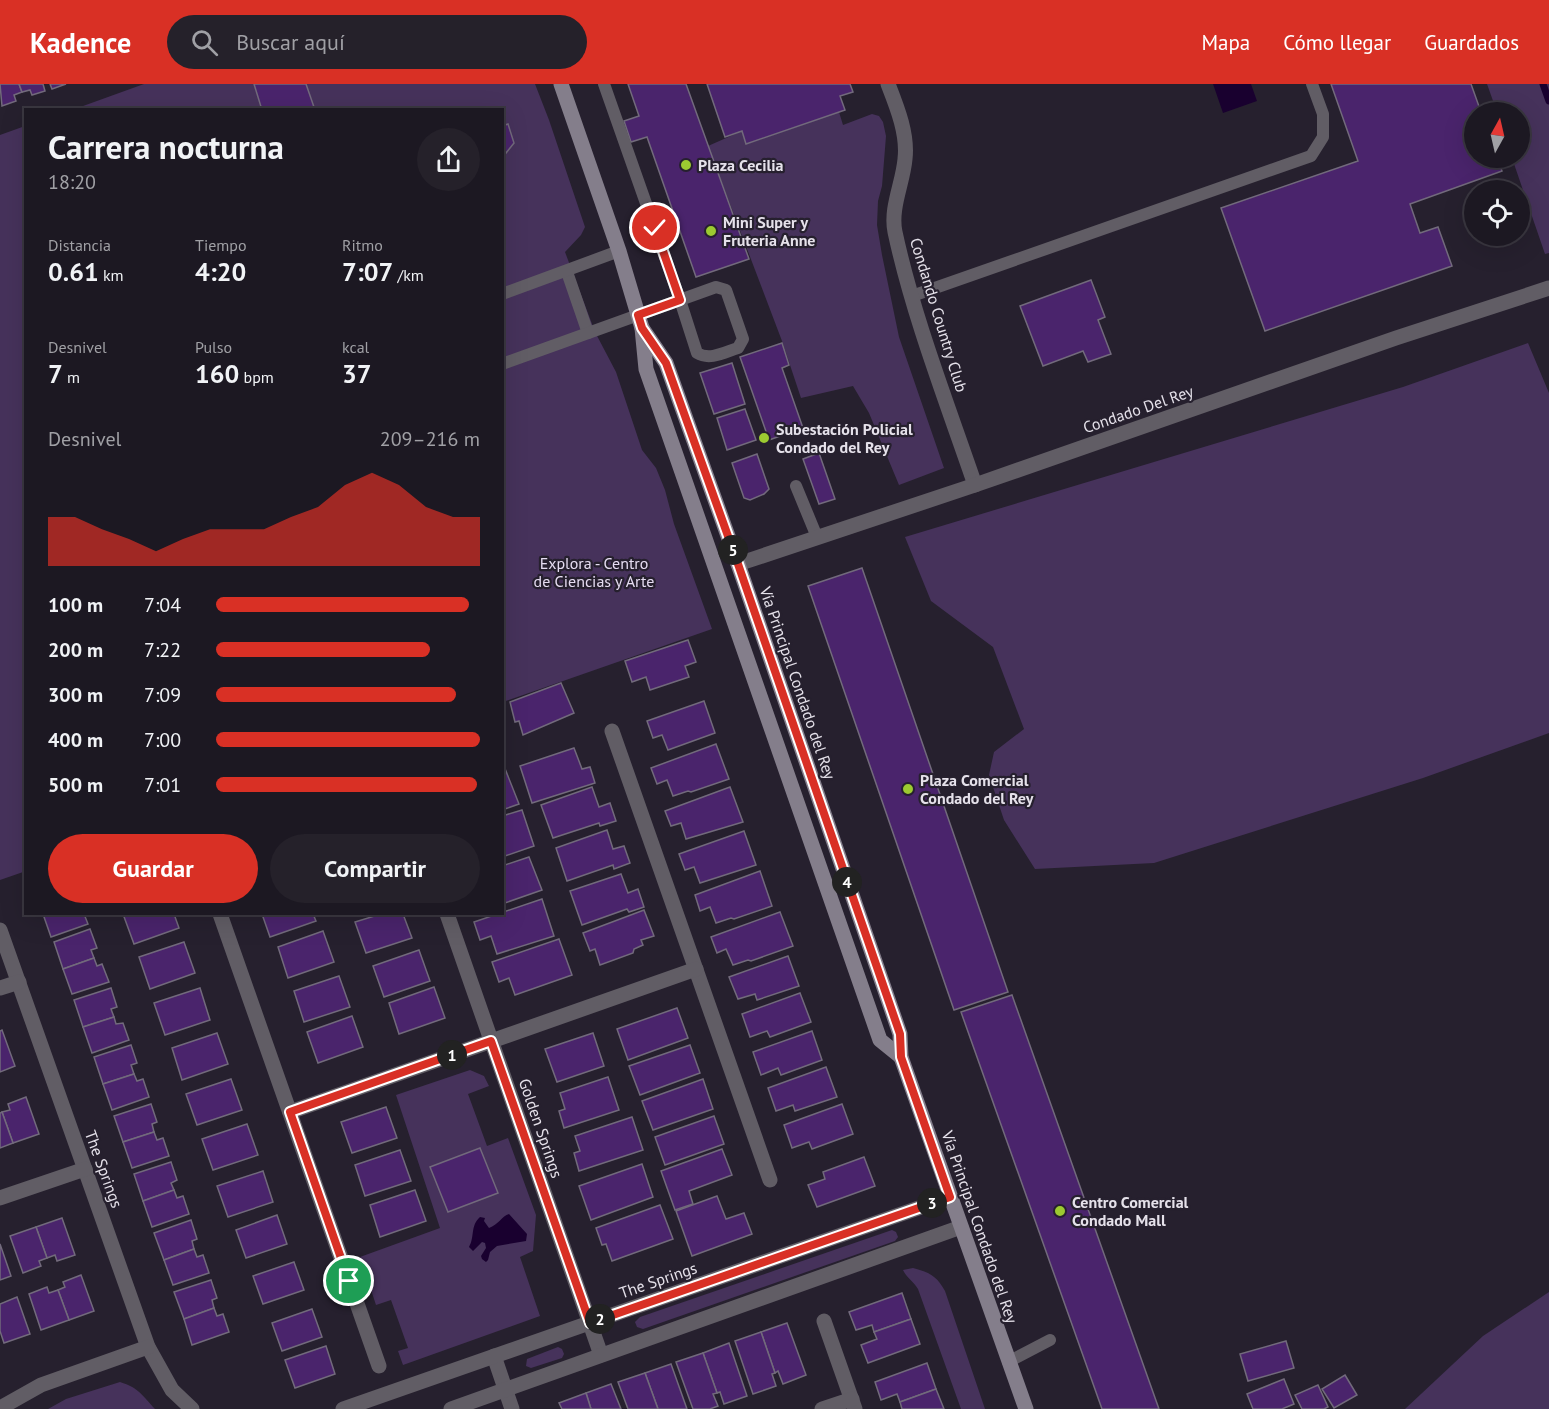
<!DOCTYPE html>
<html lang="es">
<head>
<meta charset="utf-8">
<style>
  :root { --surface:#1c1822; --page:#25212a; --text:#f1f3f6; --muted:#a0a0a5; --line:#3a3740; --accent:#d93025 }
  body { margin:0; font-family:"PT Sans",sans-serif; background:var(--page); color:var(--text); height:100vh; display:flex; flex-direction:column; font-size:22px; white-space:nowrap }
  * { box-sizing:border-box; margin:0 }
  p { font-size:20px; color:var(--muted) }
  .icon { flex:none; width:33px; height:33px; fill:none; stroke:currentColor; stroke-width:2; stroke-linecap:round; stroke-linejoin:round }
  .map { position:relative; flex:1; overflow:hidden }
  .side { position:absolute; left:24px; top:24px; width:480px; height:807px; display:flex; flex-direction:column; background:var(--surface); border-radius:0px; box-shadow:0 6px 24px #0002,0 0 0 2px var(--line) }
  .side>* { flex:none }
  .needle { width:39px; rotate:8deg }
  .controls { position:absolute; left:1464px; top:18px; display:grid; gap:12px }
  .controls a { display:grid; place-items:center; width:66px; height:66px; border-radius:50%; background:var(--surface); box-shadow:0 6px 24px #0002,0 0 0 2px var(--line); font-size:30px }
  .pin { position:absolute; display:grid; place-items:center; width:51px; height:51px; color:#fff; margin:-26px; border:3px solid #fff; border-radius:50%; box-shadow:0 2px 6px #0007 }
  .km { position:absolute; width:30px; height:30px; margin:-15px; border-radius:50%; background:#222; color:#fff; font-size:16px; line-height:30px; text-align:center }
  .round { display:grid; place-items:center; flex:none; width:63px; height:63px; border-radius:32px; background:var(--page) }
  .summary { display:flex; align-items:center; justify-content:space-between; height:102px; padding:0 24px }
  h1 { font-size:33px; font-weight:600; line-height:45px }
  .figures { display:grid; grid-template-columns:repeat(3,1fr); gap:9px; height:102px; padding:6px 24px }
  .figures div { display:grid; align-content:center }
  .figures b { font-size:26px; font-weight:600 }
  .figures small { font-size:16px; font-weight:400 }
  .figures p { font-size:16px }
  .chart { height:168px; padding:12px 24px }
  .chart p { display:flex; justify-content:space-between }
  .chart svg { width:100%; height:108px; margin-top:6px; fill:var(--accent); opacity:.7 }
  .button { display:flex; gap:12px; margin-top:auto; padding:12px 24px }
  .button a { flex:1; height:69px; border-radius:36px; background:var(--accent); color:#fff; font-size:24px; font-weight:600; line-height:69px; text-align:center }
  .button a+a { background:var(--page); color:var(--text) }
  ul { padding:0 24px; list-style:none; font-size:20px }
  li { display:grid; grid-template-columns:96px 72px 1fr; align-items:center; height:45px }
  li i { height:15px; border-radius:8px; background:var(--accent) }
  header { display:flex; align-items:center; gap:36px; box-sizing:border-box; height:84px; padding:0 30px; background:var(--accent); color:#fff }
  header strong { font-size:28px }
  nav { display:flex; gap:33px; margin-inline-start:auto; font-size:21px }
  .search { width:420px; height:54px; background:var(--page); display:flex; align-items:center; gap:15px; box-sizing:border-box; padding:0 21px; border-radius:33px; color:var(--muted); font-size:22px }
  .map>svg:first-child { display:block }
</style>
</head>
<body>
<header>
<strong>Kadence</strong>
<div class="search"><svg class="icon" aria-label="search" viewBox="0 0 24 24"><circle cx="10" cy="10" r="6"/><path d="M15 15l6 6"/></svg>Buscar aquí</div>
<nav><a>Mapa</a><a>Cómo llegar</a><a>Guardados</a></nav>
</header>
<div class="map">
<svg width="1549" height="1325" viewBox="0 0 1549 1325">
  <rect width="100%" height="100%" fill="#26202e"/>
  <g fill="#46325b">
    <polygon points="144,0 535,0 549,36 585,143 581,151 565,168 595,248 616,288 642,366 656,384 665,406 674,440 712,545 503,618 502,26 72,26"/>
    <polygon points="1487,0 1549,0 1549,169 1545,170 1512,74 1520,74 1520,28 1497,28"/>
    <polygon points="839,28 843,41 872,30 879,32 883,38 886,52 882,102 878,117 877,141 882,171 899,253 944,384 899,401 869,329 853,302 801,314 782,257 708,62 742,47 747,60"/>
    <polygon points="25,42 26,787 0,796 0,51"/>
    <polygon points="1528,259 1549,309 1549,649 1423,694 1154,779 1035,785 1004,736 989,691 994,668 1024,645 993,563 931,517 905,453 1403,303"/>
    <polygon points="470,986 484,992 489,1002 468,1010 487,1062 508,1054 536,1131 533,1167 520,1173 540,1232 403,1281 398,1267 408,1264 391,1216 376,1221 360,1173 440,1144 396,1011"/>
    <polygon points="892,1146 896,1148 898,1153 895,1157 643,1245 637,1243 635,1238 640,1233"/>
    <path d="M 913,1184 C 929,1188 937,1192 945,1207 L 985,1325 L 961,1325 L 918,1205 C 914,1198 906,1193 903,1186 Z"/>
    <polygon points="1549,1208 1549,1325 1405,1325 1483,1252"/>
    <polygon points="558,1263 562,1265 564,1270 562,1274 531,1284 526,1282 527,1275"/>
    <path d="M 120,1298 C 139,1304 142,1311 155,1325 L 48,1325 L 66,1315 Z"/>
  </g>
  <g fill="#19002f">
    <polygon points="1213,0 1251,0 1257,17 1223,29"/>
    <path d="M 509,1130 L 527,1150 L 526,1157 L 497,1162 L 490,1168 L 488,1176 L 486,1178 L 482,1175 L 481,1172 L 486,1164 L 485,1159 L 482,1158 L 473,1167 L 469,1163 C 475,1153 470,1142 480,1133 L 485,1134 L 484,1137 L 489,1144 C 498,1141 502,1132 509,1130 Z"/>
  </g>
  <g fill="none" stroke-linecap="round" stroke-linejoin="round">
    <polyline stroke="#19002f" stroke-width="7" points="1543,0 1549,17"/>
  </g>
  <g fill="#4a246c" stroke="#726a7c" stroke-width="1.5">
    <polygon points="0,0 19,0 22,8 14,11 16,17 2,22"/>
    <polygon points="19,0 43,0 45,7 32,11 30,6 22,8"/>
    <polygon points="50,0 66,0 52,5"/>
    <polygon points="254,0 306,0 315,26 262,26"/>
    <polygon points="628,0 686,0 749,175 696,193 647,53 631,58 624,37 639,32"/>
    <polygon points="707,0 850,0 853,8 840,12 845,26 746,60 742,47 725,53"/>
    <polygon points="1331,0 1471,0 1481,28 1474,28 1474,74 1497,74 1502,87 1410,120 1420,149 1438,143 1452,182 1265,247 1221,124 1358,77"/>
    <polygon points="508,40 514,59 502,74 502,42"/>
    <polygon points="1091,196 1105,233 1098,236 1111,270 1088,278 1083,267 1043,282 1020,222"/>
    <polygon points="782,259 789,281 782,284 803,344 769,356 740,273"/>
    <polygon points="732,279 745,320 714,330 700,289"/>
    <polygon points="745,325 756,356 727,366 717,334"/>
    <polygon points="819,369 835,415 819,420 803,375"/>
    <polygon points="757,370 769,405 764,410 750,416 744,414 732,379"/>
    <polygon points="862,484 1008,908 954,926 808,502"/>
    <polygon points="688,556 696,578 685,582 689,593 650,606 646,593 632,598 625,577"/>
    <polygon points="561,599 574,629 523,651 519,637 515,638 510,618"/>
    <polygon points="704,617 715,649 668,666 662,651 653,654 647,637"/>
    <polygon points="716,660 729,695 691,708 688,707 673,712 667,696 657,700 651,684"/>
    <polygon points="574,664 582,685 590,683 595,699 532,719 520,682"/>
    <polygon points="502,677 519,720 502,726"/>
    <polygon points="592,703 599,723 610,719 616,737 600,742 599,739 553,754 541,721"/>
    <polygon points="730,703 743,738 686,755 681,739 671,742 665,727"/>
    <polygon points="522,726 534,762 502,773 502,732"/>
    <polygon points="607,746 613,765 624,762 630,779 614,785 613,781 567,797 556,764"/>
    <polygon points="744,747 756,781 700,799 694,783 685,786 679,770"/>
    <polygon points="529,773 542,806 502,820 502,782"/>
    <polygon points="760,787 772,822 734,835 731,834 716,839 710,823 700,827 695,811"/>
    <polygon points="621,790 628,809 638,805 644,823 629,828 627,825 582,841 570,807"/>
    <polygon points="542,815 554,852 497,870 491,852 480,856 474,838"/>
    <polygon points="644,826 654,852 641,856 643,861 634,865 633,869 600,881 595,865 590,867 583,849"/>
    <polygon points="780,828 793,862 751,877 748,876 733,881 726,865 717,869 711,853"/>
    <polygon points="43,830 84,830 88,840 51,853"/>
    <polygon points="123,830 174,830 179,844 134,860"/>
    <polygon points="262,830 313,830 316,837 270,853"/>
    <polygon points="381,830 403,830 412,854 366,869 355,838"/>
    <polygon points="90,845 97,864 91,866 94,874 63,885 54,858"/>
    <polygon points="323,847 334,878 288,894 278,863"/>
    <polygon points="559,855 572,891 515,911 509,894 499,898 492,878"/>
    <polygon points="184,858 195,889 150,905 139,873"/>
    <polygon points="419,866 430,897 384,913 373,882"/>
    <polygon points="788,872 799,902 757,916 755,910 738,915 729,893"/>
    <polygon points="94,874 97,882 102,880 109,898 72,910 63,885"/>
    <polygon points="339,892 350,923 304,938 294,907"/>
    <polygon points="434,903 445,934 399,950 389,919"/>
    <polygon points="111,904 117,923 111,925 114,933 83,943 74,916"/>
    <polygon points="200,904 210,936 165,951 154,919"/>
    <polygon points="800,909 811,938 770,953 767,947 750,953 742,930"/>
    <polygon points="1012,911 1159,1325 1102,1325 961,928"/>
    <polygon points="677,924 688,954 628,976 617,945"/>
    <polygon points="352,932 363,963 318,979 307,948"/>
    <polygon points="114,933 116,940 123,939 129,956 92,969 83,943"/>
    <polygon points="2,946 15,982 0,988 0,947"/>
    <polygon points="812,947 822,976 781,991 778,984 761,991 753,968"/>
    <polygon points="217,949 228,980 182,996 172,964"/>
    <polygon points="593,949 604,982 557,998 545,965"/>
    <polygon points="131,961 137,979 131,981 134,990 103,1000 94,973"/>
    <polygon points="690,961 700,989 640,1011 629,982"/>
    <polygon points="826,983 837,1013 795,1027 793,1021 776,1027 768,1004"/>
    <polygon points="134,990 137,997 143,995 149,1013 112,1026 103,1000"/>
    <polygon points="608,993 619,1026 564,1044 559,1027 565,1025 560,1009"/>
    <polygon points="231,995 242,1026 197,1041 186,1010"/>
    <polygon points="703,995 713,1025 653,1046 642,1017"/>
    <polygon points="26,1013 39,1050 13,1059 2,1028 10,1026 8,1020"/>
    <polygon points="151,1020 157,1038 152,1040 154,1048 123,1058 114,1032"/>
    <polygon points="842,1020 853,1050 812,1065 809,1058 792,1064 784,1041"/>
    <polygon points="386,1023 397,1054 352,1069 341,1038"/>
    <polygon points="2,1028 13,1059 0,1064 0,1029"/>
    <polygon points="714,1032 724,1060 665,1081 655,1053"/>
    <polygon points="632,1033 643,1066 579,1087 574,1069 580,1067 575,1052"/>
    <polygon points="247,1040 258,1071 213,1086 202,1055"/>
    <polygon points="154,1048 157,1056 163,1054 169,1072 132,1084 123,1058"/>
    <polygon points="480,1064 498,1109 448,1128 430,1083"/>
    <polygon points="722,1065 732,1091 689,1107 693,1120 675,1126 661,1087"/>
    <polygon points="400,1066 411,1097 365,1112 355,1081"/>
    <polygon points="864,1073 875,1102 817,1123 808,1101 825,1095 823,1088"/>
    <polygon points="171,1078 177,1096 171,1099 174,1106 143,1117 134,1090"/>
    <polygon points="642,1080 653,1113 591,1136 579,1102"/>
    <polygon points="263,1087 273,1118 228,1133 217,1102"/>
    <polygon points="174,1106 177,1114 183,1112 189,1130 152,1143 143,1117"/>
    <polygon points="415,1106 426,1137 380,1153 370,1121"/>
    <polygon points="717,1112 726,1135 744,1129 752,1150 692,1172 676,1127"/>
    <polygon points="660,1121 673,1155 612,1177 606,1160 602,1161 596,1144"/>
    <polygon points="277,1131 287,1160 246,1174 236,1146"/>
    <polygon points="62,1134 75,1171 57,1177 55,1171 47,1174 36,1143"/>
    <polygon points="191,1136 197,1155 192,1157 194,1165 164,1176 154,1149"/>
    <polygon points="36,1143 47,1174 39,1177 41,1182 23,1189 10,1152"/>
    <polygon points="0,1160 11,1192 0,1196"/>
    <polygon points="194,1165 197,1173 203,1171 209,1189 173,1201 164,1176"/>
    <polygon points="294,1178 304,1206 263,1220 253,1192"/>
    <polygon points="81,1191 94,1227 69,1236 58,1206 65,1203 63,1198"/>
    <polygon points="211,1196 217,1214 212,1216 214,1224 184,1235 174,1208"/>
    <polygon points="47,1203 49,1209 58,1206 69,1236 41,1246 29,1210"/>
    <polygon points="902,1209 911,1235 874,1248 872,1241 856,1246 849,1228"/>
    <polygon points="17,1213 30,1250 4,1259 0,1247 0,1220"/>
    <polygon points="214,1224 217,1232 223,1230 229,1248 192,1261 184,1235"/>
    <polygon points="312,1225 322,1253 282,1267 272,1239"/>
    <polygon points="911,1235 920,1260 868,1279 861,1261 877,1255 874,1248"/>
    <polygon points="787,1239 806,1291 783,1300 778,1287 775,1289 761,1248"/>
    <polygon points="761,1248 775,1289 772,1290 776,1302 753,1310 735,1257"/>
    <polygon points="1286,1257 1294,1284 1248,1297 1240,1270"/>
    <polygon points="729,1259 747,1312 724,1320 720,1308 717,1309 703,1269"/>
    <polygon points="326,1262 335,1290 295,1304 285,1276"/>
    <polygon points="703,1269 717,1309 713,1310 718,1322 710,1325 693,1325 676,1278"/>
    <polygon points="927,1279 936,1305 900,1318 897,1310 881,1316 875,1298"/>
    <polygon points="671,1280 687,1325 658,1325 645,1289"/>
    <polygon points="645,1289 658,1325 628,1325 618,1298"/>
    <polygon points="1345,1291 1357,1311 1334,1324 1322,1305"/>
    <polygon points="1284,1295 1294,1320 1282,1325 1253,1325 1247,1310"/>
    <polygon points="611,1300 621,1325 591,1325 586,1309"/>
    <polygon points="1318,1301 1328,1323 1324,1325 1302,1325 1295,1311"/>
    <polygon points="936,1305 944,1325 902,1325 900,1318"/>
    <polygon points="586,1309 591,1325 562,1325 559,1319"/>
  </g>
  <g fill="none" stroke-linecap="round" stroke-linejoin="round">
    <g stroke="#615d65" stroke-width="12">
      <polyline points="567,188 588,249"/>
      <polyline points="502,210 619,167"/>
      <polyline points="912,212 1311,72 1323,53 1323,30 1312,0"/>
      <path d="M 502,280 L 716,203 L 726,206 L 743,255 L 738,264 C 725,268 710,277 697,269 L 680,216 L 604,0"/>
      <polyline points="796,402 817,453"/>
      <polyline points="1008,1278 1050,1256"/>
    </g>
    <g stroke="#615d65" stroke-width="15">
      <path d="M 888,0 C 897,23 908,50 905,75 C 903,99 890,124 895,148 C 913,232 947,319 975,401"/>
      <polyline points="738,480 975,401 1396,254 1549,204"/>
      <polyline points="612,647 770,1096"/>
      <polyline points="220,830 379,1282"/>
      <polyline points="447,830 601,1271"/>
      <polyline points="0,846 148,1263 172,1306 192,1325"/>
      <polyline points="0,904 19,898"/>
      <polyline points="290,1028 696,885"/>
      <polyline points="0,1114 85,1085"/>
      <polyline points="824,1237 855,1325"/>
      <polyline points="494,1272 512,1325"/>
      <polyline points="0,1324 41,1301 148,1263"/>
      <polyline points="343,1325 950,1113"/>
      <polyline points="451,1325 961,1143"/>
      <polyline points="822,1325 852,1315"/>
    </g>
    <g stroke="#847e8b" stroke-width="15">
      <polyline points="561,0 619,167 642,244 646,285 880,956 901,973"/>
      <polyline points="642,244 666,279 738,480 900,950 901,973 1026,1325"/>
    </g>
  </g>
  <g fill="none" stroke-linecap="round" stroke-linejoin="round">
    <g stroke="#fff" stroke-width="12">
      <polyline id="route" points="349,1197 290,1028 491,957 590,1239 950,1113 901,973 900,950 738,480 666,279 642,244 638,231 680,216 655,144"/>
    </g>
    <use href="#route" stroke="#d93025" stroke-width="8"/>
  </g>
  <g fill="#9cca31" stroke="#26202e" stroke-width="2">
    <circle cx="686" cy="81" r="6"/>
    <circle cx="711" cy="147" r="6"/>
    <circle cx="764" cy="354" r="6"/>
    <circle cx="908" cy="705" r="6"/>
    <circle cx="1060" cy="1127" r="6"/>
  </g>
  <g text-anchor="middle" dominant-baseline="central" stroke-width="4.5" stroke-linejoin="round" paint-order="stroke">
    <g font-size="16" font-weight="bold" fill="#e5e1ea" stroke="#26202e" text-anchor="start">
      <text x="698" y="81">Plaza Cecilia</text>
      <text x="723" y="138">Mini Super y<tspan x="723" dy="18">Fruteria Anne</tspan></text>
      <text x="776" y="345">Subestación Policial<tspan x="776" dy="18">Condado del Rey</tspan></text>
      <text x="920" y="696">Plaza Comercial<tspan x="920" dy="18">Condado del Rey</tspan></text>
      <text x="1072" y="1118">Centro Comercial<tspan x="1072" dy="18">Condado Mall</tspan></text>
    </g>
    <g font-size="16" fill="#e5e1ea" stroke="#26202e">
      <text transform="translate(939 231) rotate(73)">Condando Country Club</text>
      <text transform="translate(1138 325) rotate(-19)">Condado Del Rey</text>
      <text transform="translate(798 599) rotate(71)">Vía Principal Condado del Rey</text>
      <text transform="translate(541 1044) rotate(71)">Golden Springs</text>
      <text transform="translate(104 1085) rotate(70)">The Springs</text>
      <text transform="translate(980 1143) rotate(71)">Vía Principal Condado del Rey</text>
      <text transform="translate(658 1196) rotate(-19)">The Springs</text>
    </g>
    <g font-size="16" fill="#e5dcf1" stroke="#26202e">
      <text x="594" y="479">Explora - Centro<tspan x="594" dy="18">de Ciencias y Arte</tspan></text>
    </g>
  </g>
</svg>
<div class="controls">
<a><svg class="needle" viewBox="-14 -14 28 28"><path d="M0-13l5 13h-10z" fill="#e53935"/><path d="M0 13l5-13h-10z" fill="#a0a0a5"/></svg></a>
<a><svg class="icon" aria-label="locate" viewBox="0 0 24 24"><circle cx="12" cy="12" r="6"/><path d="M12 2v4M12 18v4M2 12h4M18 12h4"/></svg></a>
</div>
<div class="pin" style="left:349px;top:1197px;background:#1e9e55"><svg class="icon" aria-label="arrive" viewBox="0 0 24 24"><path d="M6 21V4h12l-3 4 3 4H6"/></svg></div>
<div class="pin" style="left:655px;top:144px;background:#d93025"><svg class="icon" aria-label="check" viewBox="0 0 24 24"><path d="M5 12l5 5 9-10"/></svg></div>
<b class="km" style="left:452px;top:971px">1</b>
<b class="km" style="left:600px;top:1235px">2</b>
<b class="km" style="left:932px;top:1119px">3</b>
<b class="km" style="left:847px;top:798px">4</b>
<b class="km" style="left:733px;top:466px">5</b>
<section class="side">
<div class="summary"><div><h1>Carrera nocturna</h1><p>18:20</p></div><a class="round"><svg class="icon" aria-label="share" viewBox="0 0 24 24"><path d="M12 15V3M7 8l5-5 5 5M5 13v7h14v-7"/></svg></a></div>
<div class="figures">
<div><p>Distancia</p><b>0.61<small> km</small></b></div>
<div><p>Tiempo</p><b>4:20</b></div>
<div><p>Ritmo</p><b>7:07<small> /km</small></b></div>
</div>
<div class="figures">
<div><p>Desnivel</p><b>7<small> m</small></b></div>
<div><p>Pulso</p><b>160<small> bpm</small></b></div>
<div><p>kcal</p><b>37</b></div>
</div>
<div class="chart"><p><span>Desnivel</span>209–216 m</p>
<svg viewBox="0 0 160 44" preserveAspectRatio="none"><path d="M0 44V24L10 24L20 29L30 33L40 38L50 33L60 29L70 29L80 29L90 24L100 20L110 11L120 6L130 11L140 20L150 24L160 24V44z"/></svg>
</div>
<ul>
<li><b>100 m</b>7:04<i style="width:96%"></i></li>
<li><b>200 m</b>7:22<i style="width:81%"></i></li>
<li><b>300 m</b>7:09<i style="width:91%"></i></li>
<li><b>400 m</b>7:00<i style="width:100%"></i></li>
<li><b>500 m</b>7:01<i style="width:99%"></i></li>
</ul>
<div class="button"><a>Guardar</a><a>Compartir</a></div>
</section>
</div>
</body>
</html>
